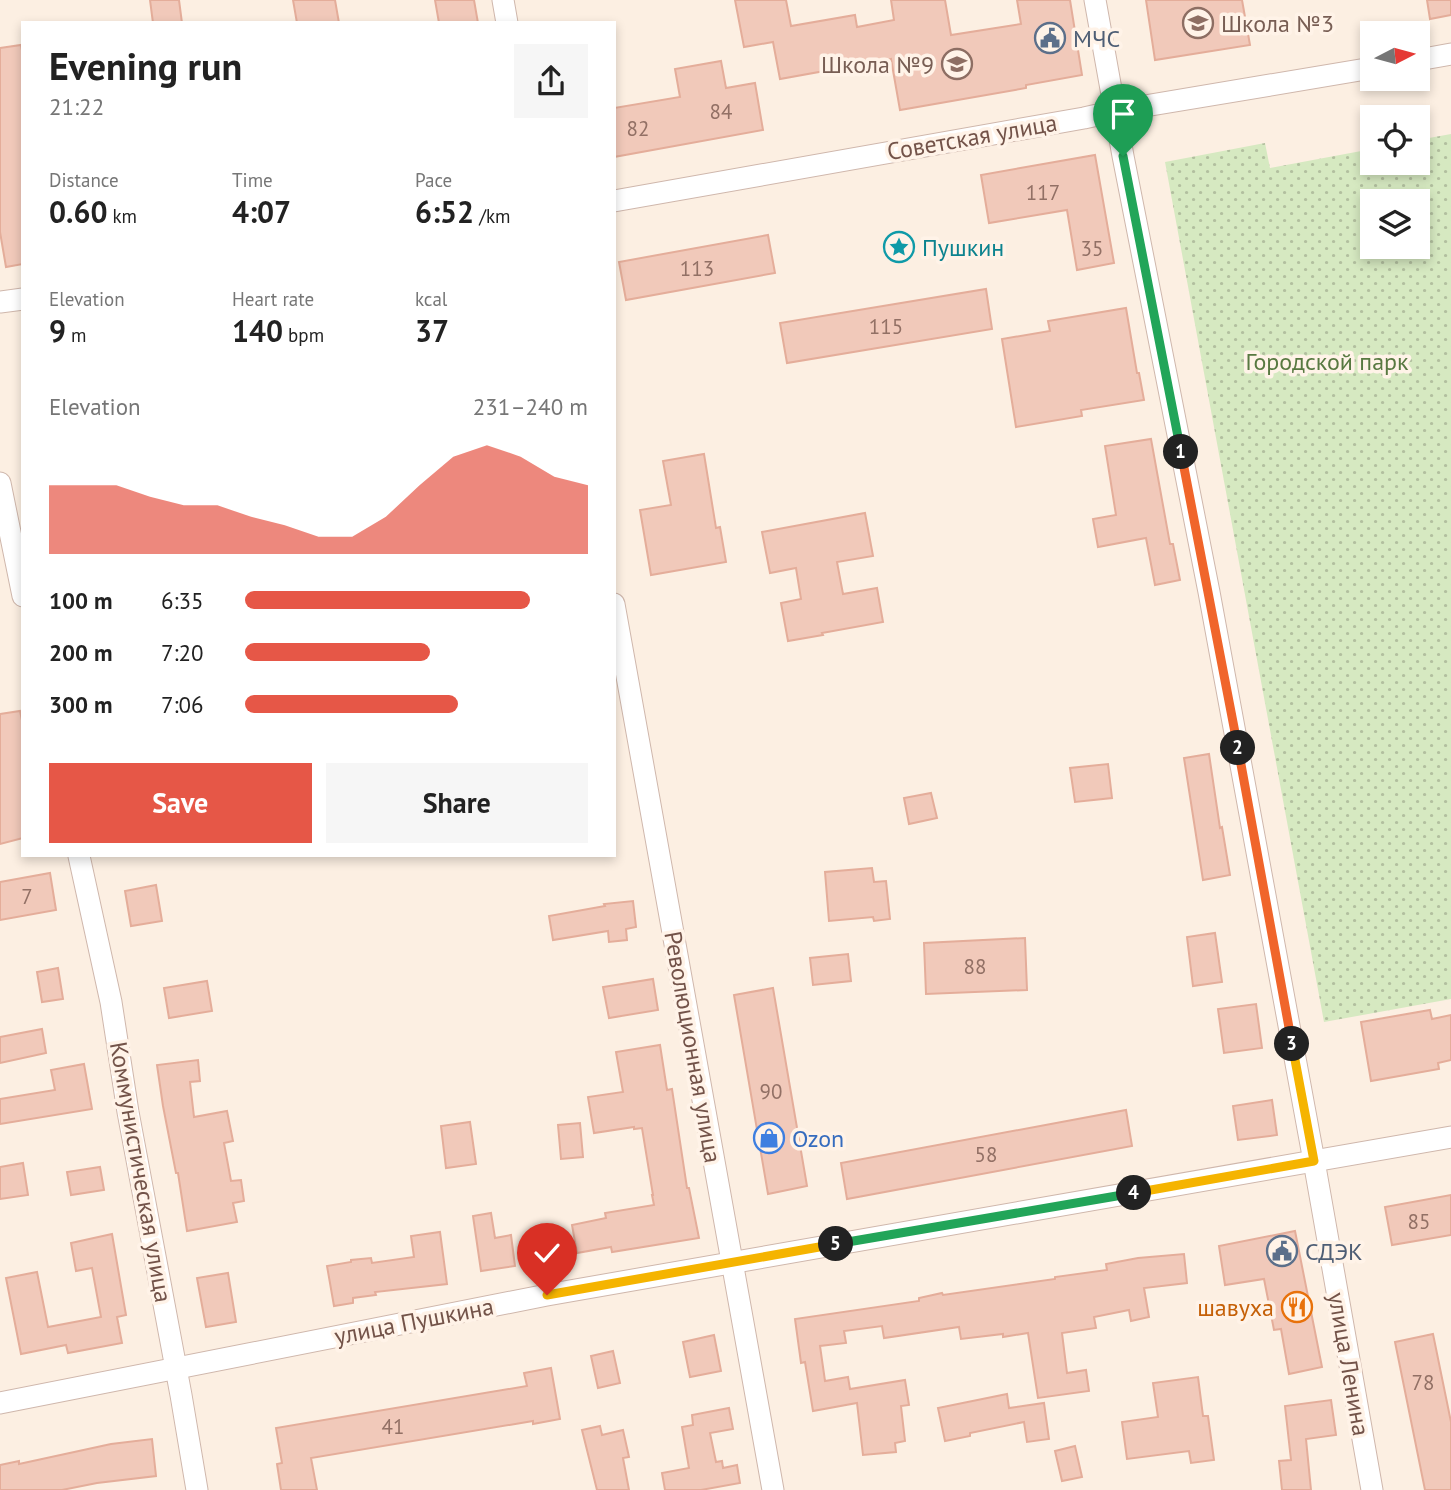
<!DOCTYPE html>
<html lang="en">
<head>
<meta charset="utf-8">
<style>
  :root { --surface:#fff; --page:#f6f6f6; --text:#222; --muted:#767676; --accent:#e65747 }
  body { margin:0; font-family:"PT Sans",sans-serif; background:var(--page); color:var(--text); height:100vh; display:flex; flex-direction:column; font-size:26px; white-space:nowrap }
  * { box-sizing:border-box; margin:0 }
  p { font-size:23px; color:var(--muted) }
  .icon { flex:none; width:38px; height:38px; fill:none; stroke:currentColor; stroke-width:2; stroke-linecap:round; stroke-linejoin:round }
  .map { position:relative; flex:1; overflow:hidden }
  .side { position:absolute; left:21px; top:21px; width:595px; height:836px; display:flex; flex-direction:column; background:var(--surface); border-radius:0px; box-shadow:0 4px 10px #0003 }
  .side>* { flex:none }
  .needle { width:46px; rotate:84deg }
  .controls { position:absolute; left:1360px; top:21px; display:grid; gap:14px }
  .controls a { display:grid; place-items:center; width:70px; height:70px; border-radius:0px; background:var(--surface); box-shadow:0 4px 10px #0003; font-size:35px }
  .pin { position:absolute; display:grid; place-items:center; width:60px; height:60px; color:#fff; margin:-72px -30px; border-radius:50% 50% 50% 0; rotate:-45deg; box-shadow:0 0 7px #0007 }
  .pin .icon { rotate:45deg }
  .km { position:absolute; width:35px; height:35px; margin:-18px; border-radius:50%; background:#222; color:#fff; font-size:19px; line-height:35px; text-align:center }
  .round { display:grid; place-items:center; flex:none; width:74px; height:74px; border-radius:0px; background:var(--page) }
  .head { display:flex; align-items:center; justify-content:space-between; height:119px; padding:0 28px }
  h1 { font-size:38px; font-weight:700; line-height:52px }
  .figures { display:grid; grid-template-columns:repeat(3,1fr); gap:10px; height:119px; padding:7px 28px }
  .figures div { display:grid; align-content:center }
  .figures b { font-size:30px; font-weight:700 }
  .figures small { font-size:19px; font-weight:400 }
  .figures p { font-size:19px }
  .chart { height:196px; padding:14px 28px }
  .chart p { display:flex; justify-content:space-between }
  .chart svg { width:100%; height:126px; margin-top:7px; fill:var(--accent); opacity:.7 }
  .action { display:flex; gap:14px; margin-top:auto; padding:14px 28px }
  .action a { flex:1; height:80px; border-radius:0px; background:var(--accent); color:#fff; font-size:28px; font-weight:700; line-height:80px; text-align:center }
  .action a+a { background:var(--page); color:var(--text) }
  ul { padding:0 28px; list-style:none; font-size:23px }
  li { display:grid; grid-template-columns:112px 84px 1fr; align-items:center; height:52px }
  li i { height:18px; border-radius:9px; background:var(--accent) }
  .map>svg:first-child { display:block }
</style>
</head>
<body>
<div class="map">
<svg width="1451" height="1490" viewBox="0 0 1451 1490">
  <defs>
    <pattern id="green-dots" width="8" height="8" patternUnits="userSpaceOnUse" patternTransform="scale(1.75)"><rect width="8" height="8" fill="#d6e9c1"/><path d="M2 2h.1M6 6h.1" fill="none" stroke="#b2bf9f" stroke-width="1.8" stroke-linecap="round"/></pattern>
  </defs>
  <rect width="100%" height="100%" fill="#fcefe2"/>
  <path fill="url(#green-dots)" fill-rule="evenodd" d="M 1451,134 L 1451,999 L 1324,1022 L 1165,162 L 1265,143 L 1270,168 L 1372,149 L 1372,163 L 1418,163 L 1418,140 ZM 1372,201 L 1418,201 L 1418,247 L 1372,247 Z"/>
  <g fill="#f1c9ba" stroke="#e4ad9a" stroke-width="2">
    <polygon points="150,0 179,0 182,23 153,23"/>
    <polygon points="293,0 335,0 339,23 297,23"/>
    <polygon points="435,0 474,0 478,23 439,23"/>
    <polygon points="735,0 786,0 791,26 855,15 857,27 894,20 891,0 945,0 951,35 1021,24 1017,0 1070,0 1082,75 1026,85 1026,88 900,110 891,59 780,79 773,42 744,47"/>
    <polygon points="1146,0 1242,0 1250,45 1155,60"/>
    <polygon points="1427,0 1451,0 1451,15 1430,19"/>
    <polygon points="21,45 23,56 23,264 6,267 0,232 0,48"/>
    <polygon points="721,61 726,88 755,83 763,130 614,157 614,108 680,97 675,69"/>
    <polygon points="1095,155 1114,263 1077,270 1067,210 989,223 981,175"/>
    <polygon points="768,235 775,273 626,300 619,262"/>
    <polygon points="986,289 992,329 787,363 780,323"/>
    <polygon points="1126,308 1137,373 1139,373 1144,400 1081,410 1082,416 1016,427 1002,339 1050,331 1048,321"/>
    <polygon points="1151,439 1170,544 1173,544 1180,580 1155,585 1146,538 1098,547 1093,519 1116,515 1105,446"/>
    <polygon points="704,454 716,528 720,527 726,562 651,575 640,510 671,505 663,461"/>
    <polygon points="865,513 873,556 837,562 843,594 877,588 883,622 822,633 823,635 788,641 781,603 801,599 796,568 770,573 762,532"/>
    <polygon points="20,711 23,725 23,838 0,844 0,714"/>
    <polygon points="1209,754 1220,828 1222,827 1230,875 1203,880 1184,758"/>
    <polygon points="1108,764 1112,798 1075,802 1070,768"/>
    <polygon points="931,793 937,818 909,824 904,798"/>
    <polygon points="872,868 874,882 886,881 890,919 874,921 873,917 829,921 825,872"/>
    <polygon points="50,873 56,910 0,920 0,882"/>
    <polygon points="156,885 162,921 131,926 125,891"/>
    <polygon points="633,901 636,927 626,929 627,940 609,942 608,931 553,940 549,916 605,906 604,904"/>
    <polygon points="1215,933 1222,982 1193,986 1187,937"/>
    <polygon points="1025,938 1027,990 926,994 924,943"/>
    <polygon points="848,954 851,981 813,985 810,958"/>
    <polygon points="58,968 63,999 42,1002 37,972"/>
    <polygon points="653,979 658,1010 609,1018 603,987"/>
    <polygon points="207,981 212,1011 169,1018 164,988"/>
    <polygon points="773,988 807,1186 768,1194 734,995"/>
    <polygon points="1256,1004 1262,1048 1224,1053 1218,1009"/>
    <polygon points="1430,1010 1432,1019 1451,1015 1451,1060 1438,1063 1439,1069 1371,1081 1361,1022"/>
    <polygon points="42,1029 46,1053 0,1063 0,1037"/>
    <polygon points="660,1045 667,1090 672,1089 687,1188 689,1188 699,1238 612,1252 611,1247 577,1253 572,1225 606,1218 605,1213 654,1205 652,1195 653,1195 642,1128 634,1129 634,1127 594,1133 588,1097 623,1092 616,1052"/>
    <polygon points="198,1060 200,1081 190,1082 194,1117 227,1111 233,1141 224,1143 231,1181 241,1180 244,1201 233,1203 237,1222 187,1231 178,1173 176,1173 163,1106 157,1065"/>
    <polygon points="84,1064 92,1109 0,1124 0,1099 55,1090 51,1070"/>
    <polygon points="1272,1100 1277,1135 1238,1140 1233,1106"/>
    <polygon points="1126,1110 1132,1146 847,1199 841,1163"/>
    <polygon points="470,1122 476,1164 446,1168 441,1126"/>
    <polygon points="580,1123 583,1157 561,1159 558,1125"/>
    <polygon points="23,1163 28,1195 0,1199 0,1167"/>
    <polygon points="100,1167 104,1190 71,1195 67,1172"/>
    <polygon points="1451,1195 1451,1235 1392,1245 1385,1207"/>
    <polygon points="491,1213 495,1238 511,1235 515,1266 481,1271 473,1216"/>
    <polygon points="1295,1231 1322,1367 1289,1374 1281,1329 1274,1330 1264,1279 1225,1285 1219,1246"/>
    <polygon points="440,1232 447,1284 375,1292 376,1295 353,1298 353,1303 334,1306 327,1266 351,1262 351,1260 371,1258 372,1263 414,1257 411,1236"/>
    <polygon points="112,1234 126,1315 117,1317 122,1343 68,1353 66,1345 21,1354 6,1278 37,1272 48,1327 101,1317 92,1268 76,1271 71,1243"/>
    <polygon points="1184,1254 1187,1283 1144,1288 1149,1317 1131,1321 1129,1310 1094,1317 1096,1328 1062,1333 1067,1373 1086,1370 1089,1391 1038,1398 1028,1333 1003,1337 1003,1334 961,1339 959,1327 884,1338 882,1326 844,1331 846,1343 820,1346 825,1381 848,1377 850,1389 905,1380 909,1405 901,1406 905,1441 895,1443 896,1452 863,1455 857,1403 813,1411 805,1362 801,1363 795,1319 919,1301 919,1298 942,1293 943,1295 1055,1279 1055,1277 1107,1270 1106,1264 1138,1258"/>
    <polygon points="228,1273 236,1322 206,1327 197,1278"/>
    <polygon points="1433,1334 1451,1422 1451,1490 1425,1490 1395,1342"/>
    <polygon points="714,1335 721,1371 690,1377 683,1342"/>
    <polygon points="613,1351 620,1383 598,1388 591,1356"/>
    <polygon points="551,1368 560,1419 533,1424 533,1421 311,1458 317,1490 281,1490 277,1464 282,1463 276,1428 527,1386 524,1373"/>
    <polygon points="1198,1377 1203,1416 1208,1416 1214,1460 1191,1463 1189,1451 1127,1459 1122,1422 1158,1417 1153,1383"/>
    <polygon points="1007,1394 1009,1408 1044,1403 1049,1439 1027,1442 1024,1422 970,1433 970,1436 945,1441 938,1408"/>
    <polygon points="1331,1400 1336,1435 1306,1439 1311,1490 1282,1490 1279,1461 1291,1460 1285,1406"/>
    <polygon points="729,1408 733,1429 710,1433 716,1462 722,1461 723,1468 737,1465 740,1483 701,1490 665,1490 662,1473 689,1468 682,1427 693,1425 692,1415"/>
    <polygon points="600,1426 602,1435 623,1430 629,1457 623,1458 629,1490 597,1490 582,1430"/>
    <polygon points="152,1439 156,1476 97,1483 62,1490 0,1490 0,1465 19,1461 19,1464 111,1444"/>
    <polygon points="1075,1446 1082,1477 1062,1481 1055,1451"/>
  </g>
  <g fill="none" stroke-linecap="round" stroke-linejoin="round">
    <g stroke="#cfb7ac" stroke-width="23">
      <g id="street">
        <polyline points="503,0 507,23"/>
        <polyline points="1095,0 1123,156 1209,592 1314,1161 1372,1490"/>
        <polyline points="1418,60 1451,54"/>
        <polyline points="614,201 1084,118 1115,111 1372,68"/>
        <polyline points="0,302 23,299"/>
        <polyline points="0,483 23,596"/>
        <polyline points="614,604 773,1490"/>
        <polyline points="79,856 111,1002 128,1112 181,1395 197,1490"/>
        <polyline points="0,1403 547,1295 1451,1137"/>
      </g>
    </g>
    <use href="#street" stroke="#fff" stroke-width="21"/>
  </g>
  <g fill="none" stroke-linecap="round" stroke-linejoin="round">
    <g stroke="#fff" stroke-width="14">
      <polyline id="split-1" points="1123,156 1181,452"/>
    </g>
    <g stroke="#fff" stroke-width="14">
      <polyline id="split-2" points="1181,452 1238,748"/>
    </g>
    <g stroke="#fff" stroke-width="14">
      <polyline id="split-3" points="1238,748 1292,1044"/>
    </g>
    <g stroke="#fff" stroke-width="14">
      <polyline id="split-4" points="1134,1193 1314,1161 1292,1044"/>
    </g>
    <g stroke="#fff" stroke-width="14">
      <polyline id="split-5" points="836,1244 1134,1193"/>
    </g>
    <g stroke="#fff" stroke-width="14">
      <polyline id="split-6" points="547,1295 836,1244"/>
    </g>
    <use href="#split-1" stroke="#22a559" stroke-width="9"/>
    <use href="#split-2" stroke="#f0652b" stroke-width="9"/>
    <use href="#split-3" stroke="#f0652b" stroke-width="9"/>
    <use href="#split-4" stroke="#f5b400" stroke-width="9"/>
    <use href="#split-5" stroke="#22a559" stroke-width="9"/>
    <use href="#split-6" stroke="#f5b400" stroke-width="9"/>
  </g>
  <defs>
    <g id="school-ring" transform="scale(1.575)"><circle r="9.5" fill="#fff3e8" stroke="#8d6e63" stroke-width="1.5"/><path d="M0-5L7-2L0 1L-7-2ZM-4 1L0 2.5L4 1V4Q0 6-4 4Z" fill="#8d6e63"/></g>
    <g id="civic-ring" transform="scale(1.575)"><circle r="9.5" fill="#fff3e8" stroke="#5c6f8a" stroke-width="1.5"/><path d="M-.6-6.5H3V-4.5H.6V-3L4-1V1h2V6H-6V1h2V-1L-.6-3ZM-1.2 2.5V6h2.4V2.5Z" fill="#5c6f8a"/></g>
    <g id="sight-ring" transform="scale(1.575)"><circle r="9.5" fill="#fff3e8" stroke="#0f9aa8" stroke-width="1.5"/><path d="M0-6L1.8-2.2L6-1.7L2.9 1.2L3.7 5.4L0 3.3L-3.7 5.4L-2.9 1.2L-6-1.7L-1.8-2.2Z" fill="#0f9aa8"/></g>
    <g id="shop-ring" transform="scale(1.575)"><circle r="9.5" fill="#fff3e8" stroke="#3f7fe0" stroke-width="1.5"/><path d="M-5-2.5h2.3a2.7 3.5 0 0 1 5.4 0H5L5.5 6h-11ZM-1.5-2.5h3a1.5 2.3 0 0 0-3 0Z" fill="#3f7fe0"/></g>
    <g id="restaurant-ring" transform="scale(1.575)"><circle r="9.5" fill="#fff3e8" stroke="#e8710a" stroke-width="1.5"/><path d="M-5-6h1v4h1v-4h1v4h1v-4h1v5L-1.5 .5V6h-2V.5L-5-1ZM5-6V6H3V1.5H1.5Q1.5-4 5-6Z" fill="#e8710a"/></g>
  </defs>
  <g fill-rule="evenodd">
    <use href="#school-ring" x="1198" y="23"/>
    <use href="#civic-ring" x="1050" y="38"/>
    <use href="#school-ring" x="957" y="64"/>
    <use href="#sight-ring" x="899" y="247"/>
    <use href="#shop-ring" x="769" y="1138"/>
    <use href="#civic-ring" x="1282" y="1251"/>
    <use href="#restaurant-ring" x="1297" y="1307"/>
  </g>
  <g text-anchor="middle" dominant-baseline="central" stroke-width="7" stroke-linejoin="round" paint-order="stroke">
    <g font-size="21" fill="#927065">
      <text x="721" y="111">84</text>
      <text x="638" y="128">82</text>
      <text x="1043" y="192">117</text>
      <text x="1092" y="248">35</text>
      <text x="697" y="268">113</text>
      <text x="886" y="326">115</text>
      <text x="27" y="896">7</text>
      <text x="975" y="966">88</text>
      <text x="771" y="1091">90</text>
      <text x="986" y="1154">58</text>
      <text x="1419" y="1221">85</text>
      <text x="1423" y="1382">78</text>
      <text x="393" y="1426">41</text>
    </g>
    <g font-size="24" fill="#785e54" stroke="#fff3e8" text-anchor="start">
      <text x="1221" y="23">Школа №3</text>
      <text x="934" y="64" text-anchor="end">Школа №9</text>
    </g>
    <g font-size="24" fill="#4e5e75" stroke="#fff3e8" text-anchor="start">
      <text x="1073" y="38">МЧС</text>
      <text x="1305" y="1251">СДЭК</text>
    </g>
    <g font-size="24" fill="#735349" stroke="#fff3e8">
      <text transform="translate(972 137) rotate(-10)">Советская улица</text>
      <text transform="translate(693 1047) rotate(80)">Революционная улица</text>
      <text transform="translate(141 1172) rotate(80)">Коммунистическая улица</text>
      <text transform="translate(414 1321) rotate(-11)">улица Пушкина</text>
      <text transform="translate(1349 1364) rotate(80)">улица Ленина</text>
    </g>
    <g font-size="24" fill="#0d838f" stroke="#fff3e8" text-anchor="start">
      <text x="922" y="247">Пушкин</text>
    </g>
    <g font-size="24" fill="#587941" stroke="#fff3e8">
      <text x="1327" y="361">Городской парк</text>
    </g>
    <g font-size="24" fill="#366cbe" stroke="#fff3e8" text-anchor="start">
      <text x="792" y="1138">Ozon</text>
    </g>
    <g font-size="24" fill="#c56008" stroke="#fff3e8" text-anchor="end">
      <text x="1274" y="1307">шавуха</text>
    </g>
  </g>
</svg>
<div class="controls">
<a><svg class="needle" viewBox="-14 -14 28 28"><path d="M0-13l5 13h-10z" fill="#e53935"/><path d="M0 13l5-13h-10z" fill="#767676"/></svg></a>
<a><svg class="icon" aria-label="locate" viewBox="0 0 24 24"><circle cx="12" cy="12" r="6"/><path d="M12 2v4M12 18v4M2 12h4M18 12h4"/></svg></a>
<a><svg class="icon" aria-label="layers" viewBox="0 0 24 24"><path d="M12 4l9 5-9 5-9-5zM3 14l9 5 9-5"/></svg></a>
</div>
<div class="pin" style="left:1123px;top:156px;background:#1e9e55"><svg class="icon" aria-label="arrive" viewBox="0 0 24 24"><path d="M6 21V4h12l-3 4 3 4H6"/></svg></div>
<div class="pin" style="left:547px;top:1295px;background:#d93025"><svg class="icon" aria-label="check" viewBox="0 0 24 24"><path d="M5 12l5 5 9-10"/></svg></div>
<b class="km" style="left:1181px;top:452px">1</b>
<b class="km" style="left:1238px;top:748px">2</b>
<b class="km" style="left:1292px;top:1044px">3</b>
<b class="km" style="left:1134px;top:1193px">4</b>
<b class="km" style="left:836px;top:1244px">5</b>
<section class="side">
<div class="head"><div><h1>Evening run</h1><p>21:22</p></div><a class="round"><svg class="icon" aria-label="share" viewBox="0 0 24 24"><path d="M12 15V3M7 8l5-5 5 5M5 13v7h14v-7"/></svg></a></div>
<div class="figures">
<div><p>Distance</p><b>0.60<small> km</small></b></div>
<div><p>Time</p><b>4:07</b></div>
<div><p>Pace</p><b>6:52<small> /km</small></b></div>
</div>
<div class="figures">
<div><p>Elevation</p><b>9<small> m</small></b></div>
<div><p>Heart rate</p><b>140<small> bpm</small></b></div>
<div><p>kcal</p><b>37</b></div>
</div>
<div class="chart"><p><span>Elevation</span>231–240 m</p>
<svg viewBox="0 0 160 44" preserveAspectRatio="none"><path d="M0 44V20L10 20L20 20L30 24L40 27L50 27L60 31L70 34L80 38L90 38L100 31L110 20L120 10L130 6L140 10L150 17L160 20V44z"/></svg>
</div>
<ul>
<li><b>100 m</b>6:35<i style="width:83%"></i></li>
<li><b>200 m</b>7:20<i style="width:54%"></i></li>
<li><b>300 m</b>7:06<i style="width:62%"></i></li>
</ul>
<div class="action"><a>Save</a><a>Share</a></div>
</section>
</div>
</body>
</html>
